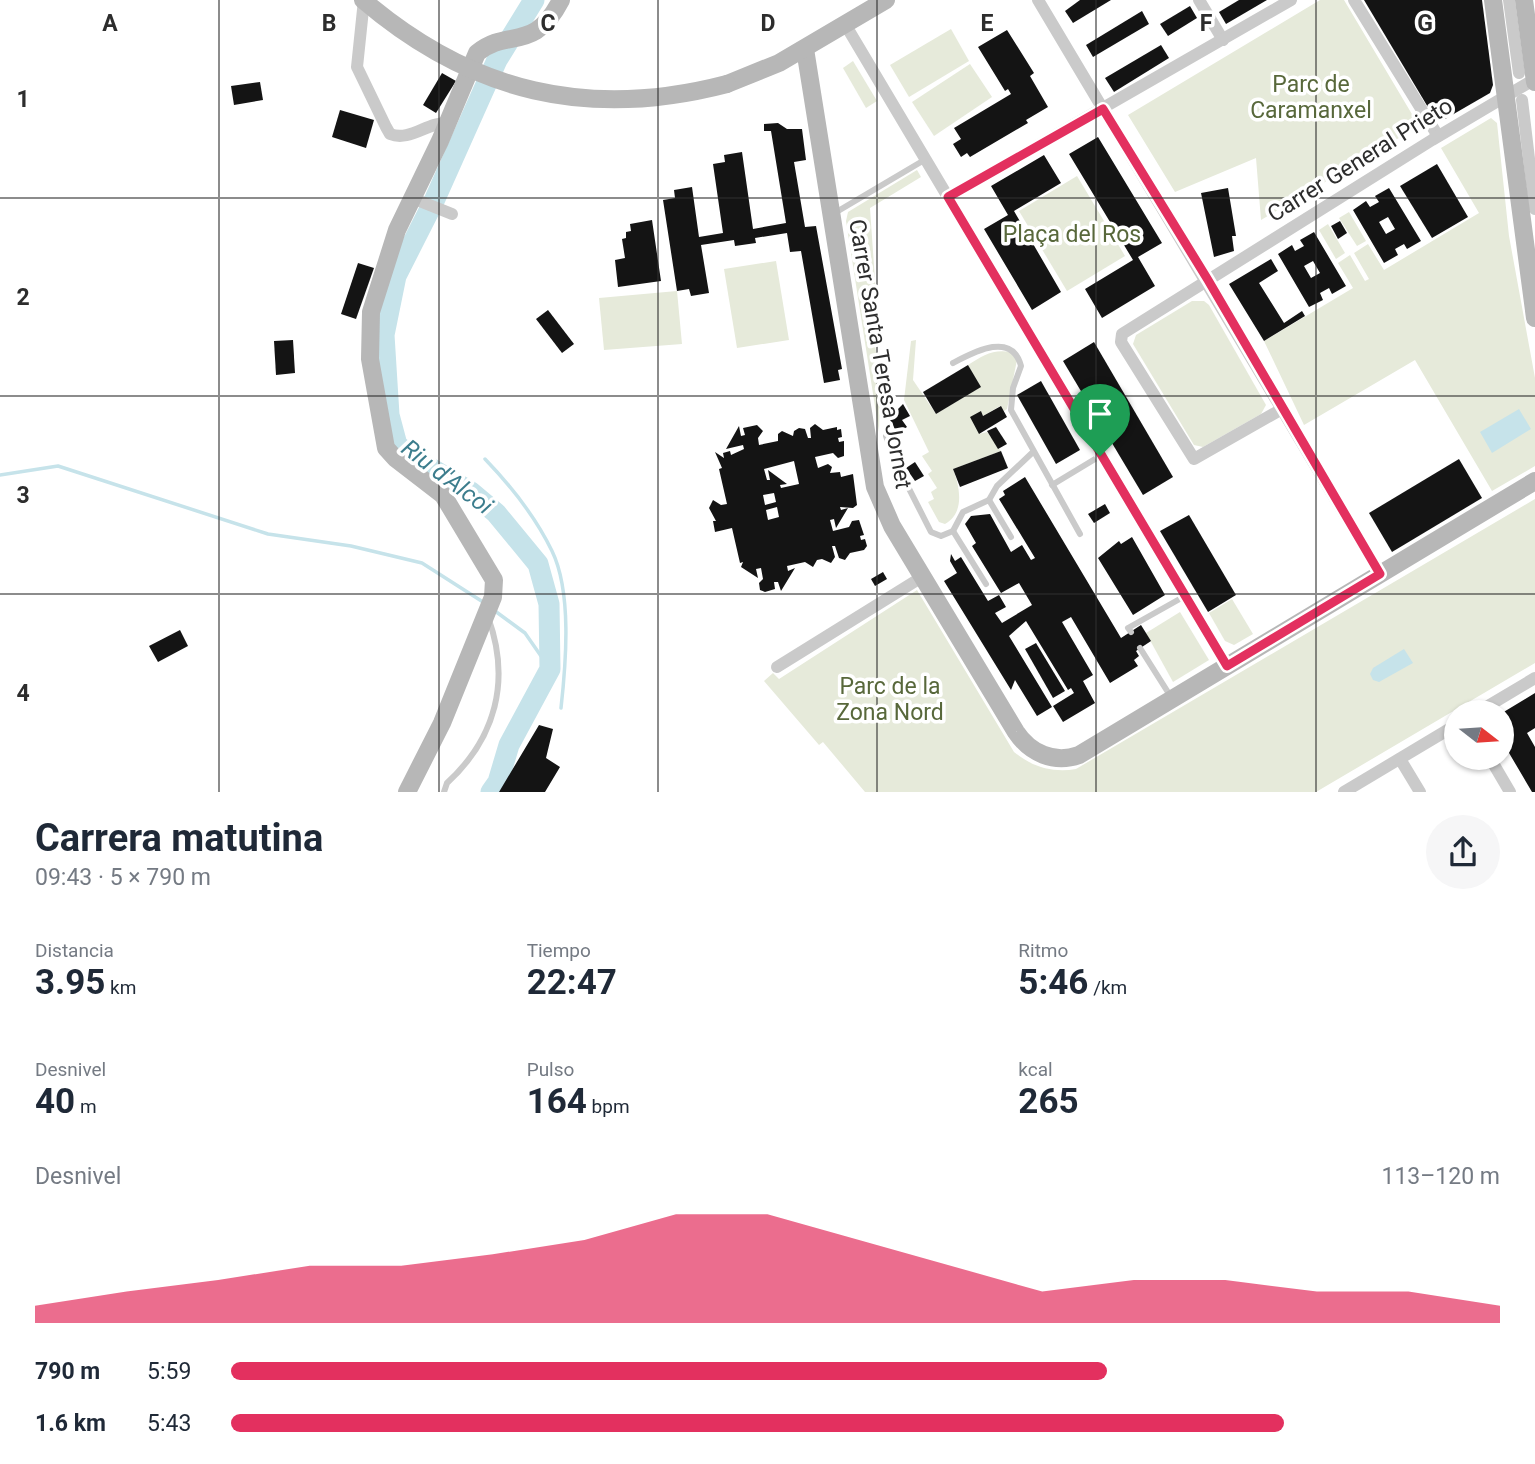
<!DOCTYPE html>
<html lang="es">
<head>
<meta charset="utf-8">
<style>
  :root { --surface:#fff; --page:#f6f6f7; --text:#1f2937; --muted:#747a83; --accent:#e3305f }
  body { margin:0; font-family:Roboto,sans-serif; background:var(--page); color:var(--text); height:100vh; display:flex; flex-direction:column; font-size:26px; white-space:nowrap }
  * { box-sizing:border-box; margin:0 }
  p { font-size:23px; color:var(--muted) }
  .icon { flex:none; width:38px; height:38px; fill:none; stroke:currentColor; stroke-width:2; stroke-linecap:round; stroke-linejoin:round }
  .map { position:relative; height:792px; overflow:hidden }
  .drawer { display:flex; flex-direction:column; background:var(--surface); flex:1 }
  .drawer>* { flex:none }
  .needle { width:46px; rotate:107deg }
  .tools { position:absolute; left:1444px; top:700px; display:grid; gap:14px }
  .tools a { display:grid; place-items:center; width:70px; height:70px; border-radius:50%; background:var(--surface); box-shadow:0 2px 5px #0004; font-size:35px }
  .pin { position:absolute; display:grid; place-items:center; width:60px; height:60px; color:#fff; margin:-72px -30px; border-radius:50% 50% 50% 0; rotate:-45deg; box-shadow:0 0 7px #0007 }
  .pin .icon { rotate:45deg }
  .round { display:grid; place-items:center; flex:none; width:74px; height:74px; border-radius:37px; background:var(--page) }
  .head { display:flex; align-items:center; justify-content:space-between; height:119px; padding:0 35px }
  h1 { font-size:38px; font-weight:700; line-height:52px }
  .metrics { display:grid; grid-template-columns:repeat(3,1fr); gap:10px; height:119px; padding:7px 35px }
  .metrics div { display:grid; align-content:center }
  .metrics b { font-size:35px; font-weight:700 }
  .metrics small { font-size:19px; font-weight:400 }
  .metrics p { font-size:19px }
  .chart { height:196px; padding:14px 35px }
  .chart p { display:flex; justify-content:space-between }
  .chart svg { width:100%; height:126px; margin-top:7px; fill:var(--accent); opacity:.7 }
  ul { padding:0 35px; list-style:none; font-size:23px }
  li { display:grid; grid-template-columns:112px 84px 1fr; align-items:center; height:52px }
  li i { height:18px; border-radius:9px; background:var(--accent) }
  .map>svg:first-child { display:block }
</style>
</head>
<body>
<div class="map">
<svg width="1535" height="792" viewBox="0 0 1535 792">
  <rect width="100%" height="100%" fill="#fff"/>
  <g fill="#e6eada">
    <polygon points="1320,0 1344,0 1419,126 1261,220 1256,158 1175,192 1128,115"/>
    <polygon points="951,29 969,61 909,97 890,65"/>
    <polygon points="853,61 877,101 866,108 843,68"/>
    <polygon points="970,64 992,97 934,136 912,102"/>
    <polygon points="1491,118 1497,123 1509,236 1535,378 1535,466 1492,491 1415,360 1304,425 1264,341 1353,288 1338,263 1350,255 1365,281 1369,279 1354,253 1368,244 1384,270 1479,213 1441,148"/>
    <polygon points="917,170 921,177 870,208 877,309 874,336 880,386 879,432 846,221 848,212"/>
    <polygon points="1077,176 1125,256 1067,291 1019,211"/>
    <polygon points="1349,212 1366,241 1357,246 1339,218"/>
    <polygon points="1328,224 1345,253 1336,259 1319,230"/>
    <polygon points="776,261 789,340 737,348 724,269"/>
    <polygon points="677,291 682,344 604,350 599,298"/>
    <polygon points="1192,301 1204,301 1209,305 1266,405 1261,414 1203,447 1194,445 1133,344 1136,335"/>
    <path d="M 916,340 L 913,380 L 936,414 L 980,387 L 968,365 C 982,356 993,349 1010,352 L 1017,360 L 1007,409 L 1004,411 L 1000,406 L 983,416 L 981,411 L 979,434 L 987,432 L 1001,451 L 953,469 C 960,487 965,513 945,524 L 939,522 L 928,502 L 934,499 L 931,492 L 937,488 L 928,474 L 932,471 L 922,456 L 929,452 L 904,400 L 911,341 Z"/>
    <path d="M 1535,499 L 1535,663 L 1316,792 L 865,792 L 823,742 L 819,745 L 764,681 L 773,673 L 779,679 L 917,590 L 1014,752 C 1032,767 1053,773 1076,769 Z"/>
    <polygon points="1232,599 1253,634 1234,645 1225,641 1209,613"/>
    <polygon points="1180,612 1209,660 1173,682 1146,633"/>
  </g>
  <g fill="#c6e3ea">
    <polygon points="1519,409 1531,429 1492,453 1480,432"/>
    <polygon points="1404,649 1413,663 1379,682 1373,680 1370,674 1373,668"/>
  </g>
  <g fill="none" stroke-linecap="round" stroke-linejoin="round">
    <g stroke="#c6e3ea" stroke-width="3.5">
      <path d="M 485,459 C 510,485 536,518 552,551 C 572,592 566,663 561,708"/>
      <polyline points="0,475 58,466 268,534 351,546 422,563 483,602"/>
      <polyline points="495,611 525,633 550,669"/>
    </g>
    <polyline stroke="#c6e3ea" stroke-width="21" points="491,792 498,782 509,745 550,669 549,604 538,564 496,513 471,492 412,457 397,445 389,415 384,335 396,276 434,201 497,60 534,0"/>
  </g>
  <g fill="#141414" fill-rule="evenodd">
    <polygon points="1080,0 1111,0 1073,23 1065,11"/>
    <polygon points="1239,0 1267,0 1226,24 1219,12"/>
    <polygon points="1364,0 1482,0 1493,85 1490,93 1445,119 1435,119"/>
    <polygon points="1190,6 1197,18 1168,36 1160,24"/>
    <polygon points="1142,11 1149,24 1093,57 1086,45"/>
    <polygon points="1007,30 1034,73 1030,76 1048,107 1026,120 1028,123 970,157 967,153 961,157 953,144 961,139 954,128 1011,94 1008,89 1005,91 978,47"/>
    <polygon points="1161,45 1169,58 1114,92 1105,78"/>
    <polygon points="442,73 456,81 436,113 423,105"/>
    <polygon points="260,82 263,100 234,105 231,86"/>
    <polygon points="340,110 374,120 366,148 332,137"/>
    <polygon points="778,123 787,129 802,129 806,160 794,162 805,227 816,226 842,369 838,370 840,380 824,383 801,251 790,252 787,233 755,238 756,243 735,246 734,240 701,245 709,293 691,296 689,289 677,291 663,200 675,198 674,190 692,187 699,237 723,233 713,164 725,162 724,155 742,152 753,229 786,223 771,131 764,131 764,124"/>
    <polygon points="1098,137 1162,243 1138,257 1155,286 1102,318 1085,289 1133,260 1069,154"/>
    <polygon points="1044,155 1061,183 1014,211 1061,292 1032,310 984,229 1008,215 991,186"/>
    <polygon points="1437,164 1468,217 1432,238 1400,186"/>
    <polygon points="1228,188 1236,236 1232,236 1234,251 1214,257 1201,193"/>
    <path d="M 1389,188 L 1421,241 L 1407,249 L 1404,244 L 1395,249 L 1398,255 L 1384,263 L 1353,210 L 1366,201 L 1370,207 L 1379,202 L 1375,196 ZM 1388,217 L 1395,229 L 1386,234 L 1379,222 Z"/>
    <polygon points="652,220 661,281 618,287 615,260 625,258 622,239 626,238 626,232 631,231 630,224"/>
    <polygon points="1340,221 1347,233 1338,239 1331,226"/>
    <path d="M 1314,232 L 1346,286 L 1332,294 L 1329,288 L 1320,293 L 1323,300 L 1309,307 L 1278,254 L 1292,245 L 1295,251 L 1304,246 L 1300,240 ZM 1313,261 L 1320,273 L 1311,278 L 1304,266 Z"/>
    <polygon points="1271,259 1278,271 1259,283 1284,323 1302,311 1305,316 1264,341 1229,284"/>
    <polygon points="358,263 374,268 356,319 341,314"/>
    <polygon points="548,310 574,344 562,353 536,319"/>
    <polygon points="293,340 295,373 276,375 274,341"/>
    <polygon points="1094,342 1173,477 1143,495 1063,361"/>
    <polygon points="968,365 981,387 936,414 923,392"/>
    <polygon points="1041,381 1080,450 1056,464 1017,395"/>
    <polygon points="903,404 910,416 902,420 907,427 897,433 889,418"/>
    <polygon points="1001,406 1007,417 979,434 970,417 981,411 983,416"/>
    <path d="M 757,425 L 763,431 L 758,438 L 759,445 L 778,441 L 778,434 L 782,431 L 793,436 L 794,431 L 799,428 L 805,429 L 808,438 L 811,438 L 810,428 L 815,424 L 823,430 L 837,427 L 837,430 L 841,429 L 842,437 L 838,438 L 839,442 L 844,441 L 844,456 L 838,458 L 833,453 L 815,457 L 818,468 L 828,464 L 832,467 L 830,473 L 840,472 L 841,477 L 853,474 L 857,505 L 853,508 L 840,507 L 841,510 L 848,508 L 836,528 L 834,519 L 830,520 L 833,531 L 849,527 L 852,521 L 859,520 L 864,535 L 860,536 L 861,540 L 865,539 L 867,546 L 864,550 L 850,553 L 845,560 L 839,558 L 835,546 L 832,546 L 835,557 L 831,563 L 822,559 L 817,560 L 813,567 L 805,562 L 787,566 L 788,571 L 795,568 L 781,591 L 778,582 L 774,582 L 775,589 L 765,592 L 760,590 L 759,583 L 763,579 L 761,568 L 756,569 L 758,578 L 741,567 L 743,562 L 740,563 L 732,528 L 715,532 L 713,521 L 716,521 L 709,508 L 713,500 L 721,505 L 727,504 L 719,469 L 722,468 L 715,452 L 724,458 L 723,453 L 730,451 L 731,455 L 744,449 L 743,445 L 726,449 L 739,426 L 741,436 L 745,435 L 743,428 ZM 794,461 L 799,484 L 781,488 L 780,485 L 787,484 L 768,470 L 770,480 L 767,480 L 764,469 ZM 774,493 L 776,502 L 765,505 L 763,495 ZM 777,507 L 779,517 L 768,520 L 766,510 Z"/>
    <polygon points="996,427 1007,444 998,449 987,431"/>
    <polygon points="1001,451 1008,468 960,487 953,469"/>
    <polygon points="1459,459 1482,498 1392,552 1369,513"/>
    <polygon points="915,462 924,476 915,481 906,468"/>
    <polygon points="1025,477 1121,638 1141,625 1151,641 1136,651 1139,656 1134,660 1138,666 1110,683 1071,617 1062,622 1093,675 1083,681 1095,703 1063,722 1053,706 1074,693 1071,688 1068,690 1026,621 1009,636 1052,707 1037,716 1015,680 1011,690 944,581 957,573 950,561 951,554 955,561 961,557 988,601 999,595 1006,607 995,613 1002,623 1032,605 1019,583 1001,593 972,546 976,543 965,524 971,516 990,514 1011,552 1022,545 1031,560 1035,558 999,499 1005,495 1003,491"/>
    <polygon points="1105,504 1110,513 1094,523 1088,514"/>
    <polygon points="1189,515 1236,595 1208,612 1160,531"/>
    <polygon points="1132,537 1165,595 1133,615 1098,558 1119,541 1121,544"/>
    <polygon points="883,572 887,579 875,586 871,579"/>
    <polygon points="180,630 188,646 158,662 149,646"/>
    <polygon points="1036,643 1065,691 1053,698 1025,649"/>
    <polygon points="1535,693 1535,728 1527,733 1535,747 1535,792 1532,792 1502,741 1502,713"/>
    <polygon points="539,725 553,729 546,758 560,767 545,792 499,792"/>
  </g>
  <g fill="none" stroke-linecap="round" stroke-linejoin="round">
    <g stroke="#cacaca" stroke-width="6">
      <polyline points="833,214 926,159"/>
      <path d="M 953,363 C 974,352 1012,331 1021,366 L 1013,388 L 1011,410 L 1080,534"/>
      <polyline points="886,436 894,459 931,532 941,536 953,531 986,584"/>
      <polyline points="1052,485 1100,456"/>
      <polyline points="989,500 997,486 1033,452"/>
      <polyline points="953,531 963,512 989,500 1011,537"/>
      <polyline points="1131,632 1128,628 1185,596"/>
      <polyline points="1140,648 1171,697"/>
      <path d="M 444,792 L 447,783 C 496,738 511,680 488,617"/>
    </g>
    <g stroke="#cacaca" stroke-width="12">
      <path d="M 364,0 L 357,67 L 386,127 L 390,134 C 410,142 427,122 448,123"/>
      <polyline points="1038,0 1380,574"/>
      <polyline points="1199,0 1223,40"/>
      <polyline points="1354,0 1438,136"/>
      <polyline points="1509,0 1519,73"/>
      <polyline points="845,24 1227,666"/>
      <polyline points="1522,100 1535,209"/>
      <polyline points="948,197 1291,0"/>
      <polyline points="412,198 452,214"/>
      <polyline points="1282,409 1194,459 1121,342 1122,334 1432,140 1535,79"/>
      <polyline points="777,667 922,577"/>
      <polyline points="1478,712 1535,678"/>
      <polyline points="1490,758 1510,792"/>
      <polyline points="1400,759 1420,792"/>
      <polyline points="1344,792 1456,725"/>
    </g>
    <g stroke="#b7b7b7" stroke-width="18">
      <polyline points="1493,0 1535,318"/>
      <polyline points="1524,0 1535,82"/>
      <path d="M 805,49 L 875,487 L 892,526 L 1016,732 C 1030,753 1054,764 1079,755 L 1535,481"/>
      <polyline points="727,84 779,63 886,0"/>
      <path d="M 407,792 L 442,723 L 493,597 L 494,580 L 443,495 L 395,458 L 386,448 L 370,359 L 371,312 L 397,230 L 440,141 L 477,53 C 509,27 533,54 561,0"/>
    </g>
    <path stroke="#b7b7b7" stroke-width="18" d="M 363,0 C 472,93 589,120 727,84"/>
  </g>
  <g fill="none" stroke-linecap="round" stroke-linejoin="round">
    <g stroke="#fff" stroke-width="14">
      <polygon id="route" points="1103,109 1208,280 1380,574 1227,666 948,197"/>
    </g>
    <use href="#route" stroke="#e3305f" stroke-width="9"/>
  </g>
  <path fill="none" stroke="#2d2d2d" stroke-width="2" stroke-opacity="0.55" d="M 219,0 L 219,792M 439,0 L 439,792M 658,0 L 658,792M 877,0 L 877,792M 1096,0 L 1096,792M 1316,0 L 1316,792M 0,198 L 1535,198M 0,396 L 1535,396M 0,594 L 1535,594"/>
  <g text-anchor="middle" dominant-baseline="central" stroke-width="7" stroke-linejoin="round" paint-order="stroke">
    <g font-size="23" fill="#58683b" stroke="#fff">
      <text x="1311" y="84">Parc de<tspan x="1311" dy="26">Caramanxel</tspan></text>
      <text x="1072" y="234">Plaça del Ros</text>
      <text x="890" y="686">Parc de la<tspan x="890" dy="26">Zona Nord</tspan></text>
    </g>
    <g font-size="23" fill="#2d2d2d" stroke="#fff">
      <text transform="translate(1360 160) rotate(-32)">Carrer General Prieto</text>
      <text transform="translate(880 354) rotate(80)">Carrer Santa Teresa Jornet</text>
    </g>
    <g font-size="24" font-style="italic" fill="#3c7d8d" stroke="#fff">
      <text transform="translate(447 477) rotate(37)">Riu d'Alcoi</text>
    </g>
  </g>
  <g font-size="23" text-anchor="middle" font-weight="bold" fill="#2d2d2d" stroke="#fff" stroke-width="7" stroke-linejoin="round" paint-order="stroke">
    <text x="110" y="31">A</text>
    <text x="329" y="31">B</text>
    <text x="548" y="31">C</text>
    <text x="768" y="31">D</text>
    <text x="987" y="31">E</text>
    <text x="1206" y="31">F</text>
    <text x="1425" y="31">G</text>
    <text x="23" y="107">1</text>
    <text x="23" y="305">2</text>
    <text x="23" y="503">3</text>
    <text x="23" y="701">4</text>
  </g>
</svg>
<div class="tools">
<a><svg class="needle" viewBox="-14 -14 28 28"><path d="M0-13l5 13h-10z" fill="#e53935"/><path d="M0 13l5-13h-10z" fill="#747a83"/></svg></a>
</div>
<div class="pin" style="left:1100px;top:456px;background:#1e9e55"><svg class="icon" aria-label="arrive" viewBox="0 0 24 24"><path d="M6 21V4h12l-3 4 3 4H6"/></svg></div>
</div>
<section class="drawer">
<div class="head"><div><h1>Carrera matutina</h1><p>09:43 · 5 × 790 m</p></div><a class="round"><svg class="icon" aria-label="share" viewBox="0 0 24 24"><path d="M12 15V3M7 8l5-5 5 5M5 13v7h14v-7"/></svg></a></div>
<div class="metrics">
<div><p>Distancia</p><b>3.95<small> km</small></b></div>
<div><p>Tiempo</p><b>22:47</b></div>
<div><p>Ritmo</p><b>5:46<small> /km</small></b></div>
</div>
<div class="metrics">
<div><p>Desnivel</p><b>40<small> m</small></b></div>
<div><p>Pulso</p><b>164<small> bpm</small></b></div>
<div><p>kcal</p><b>265</b></div>
</div>
<div class="chart"><p><span>Desnivel</span>113–120 m</p>
<svg viewBox="0 0 160 44" preserveAspectRatio="none"><path d="M0 44V38L10 33L20 29L30 24L40 24L50 20L60 15L70 6L80 6L90 15L100 24L110 33L120 29L130 29L140 33L150 33L160 38V44z"/></svg>
</div>
<ul>
<li><b>790 m</b>5:59<i style="width:69%"></i></li>
<li><b>1.6 km</b>5:43<i style="width:83%"></i></li>
</ul>
</section>
</body>
</html>
